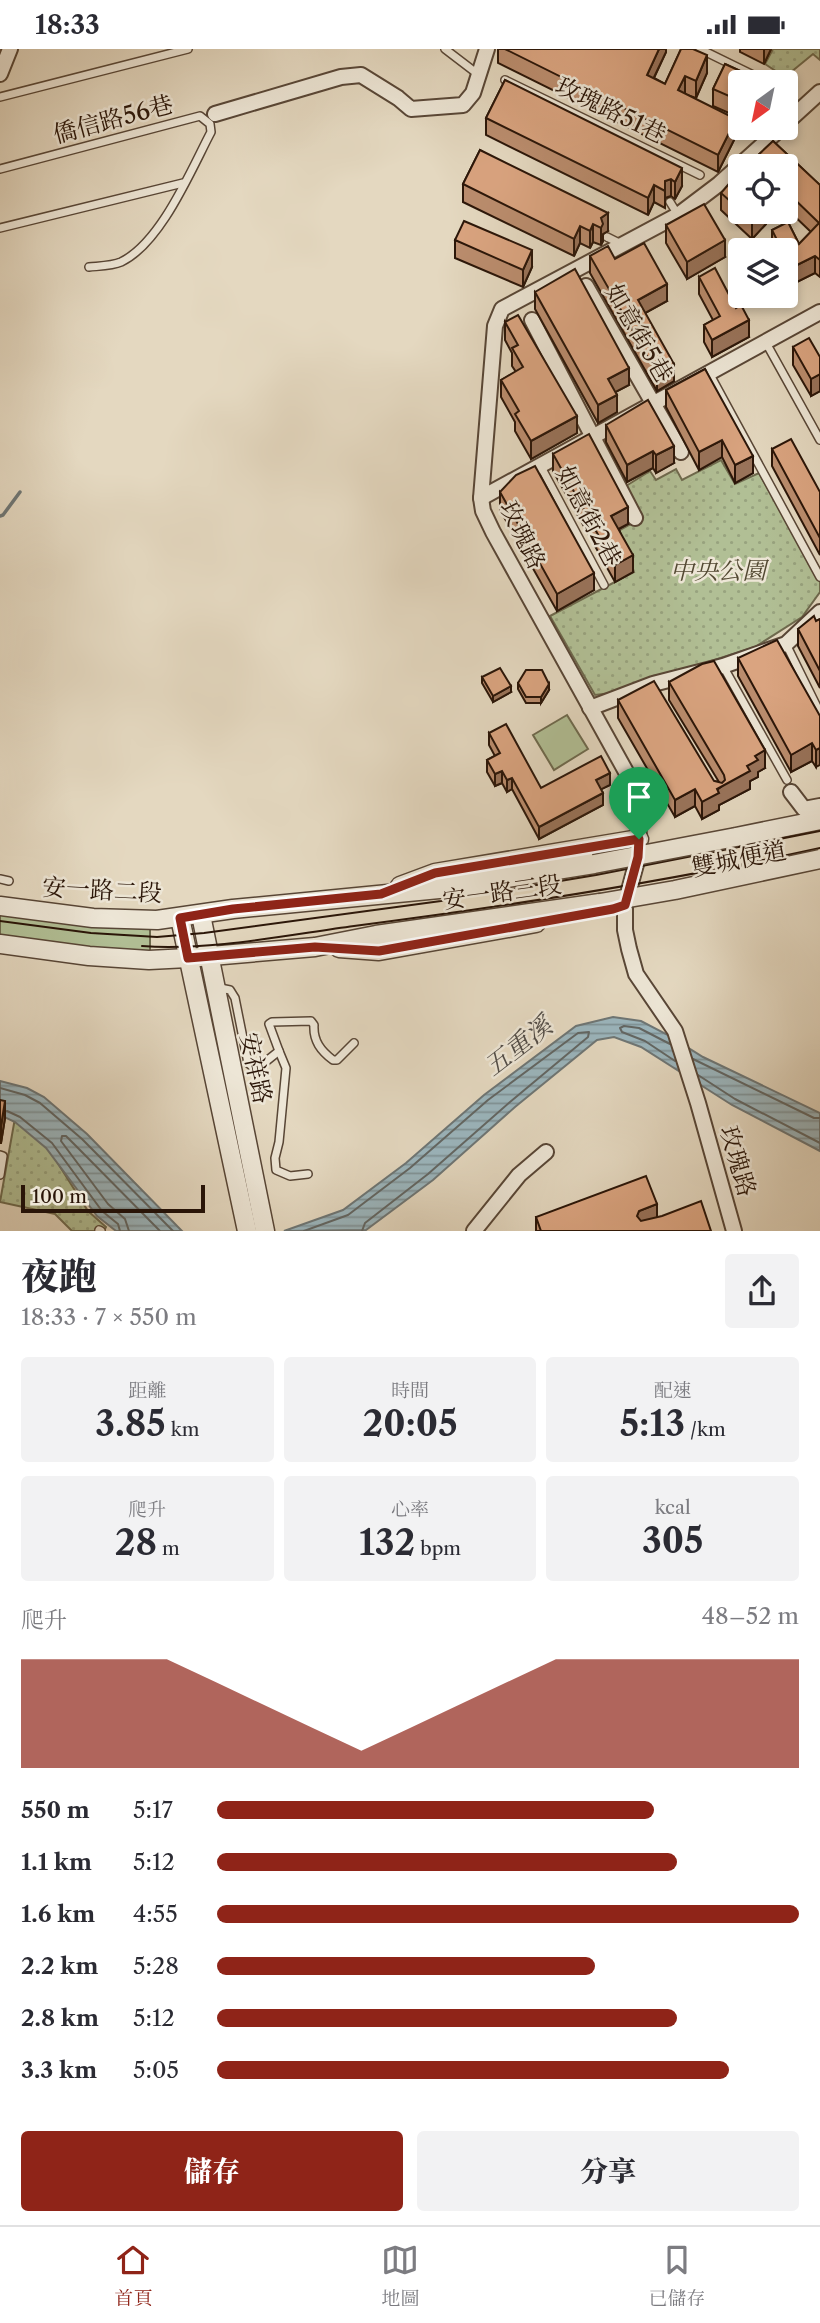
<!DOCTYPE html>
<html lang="zh-TW">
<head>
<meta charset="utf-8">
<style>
  :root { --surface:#fff; --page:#f2f2f3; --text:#2b2b33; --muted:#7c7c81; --line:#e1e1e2; --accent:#8f2418 }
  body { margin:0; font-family:"Libre Caslon Text","Noto Serif TC",serif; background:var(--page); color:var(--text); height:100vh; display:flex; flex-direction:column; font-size:26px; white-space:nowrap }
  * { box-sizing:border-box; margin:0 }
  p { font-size:23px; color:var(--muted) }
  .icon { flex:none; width:38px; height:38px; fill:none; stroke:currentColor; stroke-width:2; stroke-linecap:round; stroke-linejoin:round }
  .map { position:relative; height:1182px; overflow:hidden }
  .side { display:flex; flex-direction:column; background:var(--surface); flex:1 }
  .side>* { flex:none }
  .needle { width:46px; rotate:213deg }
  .controls { position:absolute; left:728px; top:21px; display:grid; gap:14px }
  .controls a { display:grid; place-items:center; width:70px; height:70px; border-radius:7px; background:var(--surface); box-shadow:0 4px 10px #0003; font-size:35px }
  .scale { position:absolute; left:21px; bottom:18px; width:184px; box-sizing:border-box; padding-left:7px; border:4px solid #2a1508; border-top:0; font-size:19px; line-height:24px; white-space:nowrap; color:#2a1508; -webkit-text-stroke:5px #ede6d6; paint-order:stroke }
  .pin { position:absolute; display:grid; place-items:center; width:60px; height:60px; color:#fff; margin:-72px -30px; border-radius:50% 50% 50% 0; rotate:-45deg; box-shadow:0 0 7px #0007 }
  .pin .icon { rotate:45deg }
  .round { display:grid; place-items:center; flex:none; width:74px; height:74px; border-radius:7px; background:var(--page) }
  .overview { display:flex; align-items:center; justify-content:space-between; height:119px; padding:0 21px }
  h1 { font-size:38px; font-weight:800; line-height:52px }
  .stats { display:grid; grid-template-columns:repeat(3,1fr); gap:10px; height:119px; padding:7px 21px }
  .stats div { display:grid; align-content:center; border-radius:7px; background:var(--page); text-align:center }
  .stats b { font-size:35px; font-weight:800 }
  .stats small { font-size:19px; font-weight:400 }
  .stats p { font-size:19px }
  .chart { height:196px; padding:14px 21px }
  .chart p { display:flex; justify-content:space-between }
  .chart svg { width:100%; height:126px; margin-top:7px; fill:var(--accent); opacity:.7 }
  .cta { display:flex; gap:14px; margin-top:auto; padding:14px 21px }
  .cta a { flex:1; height:80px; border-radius:7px; background:var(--accent); color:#fff; font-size:28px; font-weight:800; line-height:80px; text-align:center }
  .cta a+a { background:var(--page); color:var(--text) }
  ul { padding:0 21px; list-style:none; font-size:23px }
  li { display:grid; grid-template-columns:112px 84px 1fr; align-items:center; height:52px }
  li i { height:18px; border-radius:9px; background:var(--accent) }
  .status { display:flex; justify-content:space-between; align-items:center; height:49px; padding:0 35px; background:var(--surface); direction:ltr }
  .status svg { height:19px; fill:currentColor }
  .tab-bar { display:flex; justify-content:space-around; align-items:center; height:98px; border-top:2px solid var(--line); background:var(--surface); font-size:19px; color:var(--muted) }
  .tab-bar a { display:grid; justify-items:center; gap:4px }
  .tab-bar .active { color:var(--accent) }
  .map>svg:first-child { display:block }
</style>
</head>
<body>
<div class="status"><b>18:33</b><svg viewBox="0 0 49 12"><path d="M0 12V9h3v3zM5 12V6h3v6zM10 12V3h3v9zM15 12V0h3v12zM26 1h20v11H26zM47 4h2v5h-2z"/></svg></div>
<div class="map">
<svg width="820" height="1182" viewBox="0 0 820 1182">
  <defs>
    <pattern id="park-dots" width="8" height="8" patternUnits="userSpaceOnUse" patternTransform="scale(1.75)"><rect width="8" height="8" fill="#b1bf95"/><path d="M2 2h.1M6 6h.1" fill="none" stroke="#98a37f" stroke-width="1.8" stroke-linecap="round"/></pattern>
    <pattern id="water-rules" width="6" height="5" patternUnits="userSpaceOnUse" patternTransform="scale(1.75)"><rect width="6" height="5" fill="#9bb6be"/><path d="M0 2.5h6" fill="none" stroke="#7f9398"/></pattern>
  </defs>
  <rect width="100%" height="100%" fill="#e4d8c0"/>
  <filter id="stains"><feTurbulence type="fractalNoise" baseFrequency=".00286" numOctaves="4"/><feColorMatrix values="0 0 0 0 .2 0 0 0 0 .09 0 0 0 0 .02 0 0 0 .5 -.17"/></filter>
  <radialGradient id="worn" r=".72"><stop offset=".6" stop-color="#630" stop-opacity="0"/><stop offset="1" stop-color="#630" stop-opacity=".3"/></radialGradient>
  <g fill="#b1bf95" stroke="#6e6a4e" stroke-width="2">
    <polygon points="567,666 588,700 554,721 533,686"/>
    <polygon points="0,862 150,878 150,903 90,900 0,887"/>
  </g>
  <g fill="url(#park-dots)" stroke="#6e6a4e" stroke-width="2">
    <polygon points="773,0 820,0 820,11 813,5 785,28 765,15"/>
    <polygon points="721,411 735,435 759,424 820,533 820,543 802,568 755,598 611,644 595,646 550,567 634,523 613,485 643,468 626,437 650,422 656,431 676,420 682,431"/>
    <polygon points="21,1068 52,1105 88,1162 106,1178 104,1182 72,1182 55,1165 0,1153 15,1069"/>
  </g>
  <g fill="url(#water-rules)" stroke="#6e7675" stroke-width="2">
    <polygon points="613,968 641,972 668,986 703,1008 820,1064 820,1102 732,1056 641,998 614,988 597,991 515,1058 433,1131 366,1181 284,1182 343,1161 406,1114 484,1046 576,977"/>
    <polygon points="0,1032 27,1039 44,1048 87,1085 182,1182 116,1182 97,1167 46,1099 15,1073 0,1066"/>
  </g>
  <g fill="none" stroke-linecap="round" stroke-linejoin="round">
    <g stroke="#626663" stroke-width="2">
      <polyline points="670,995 639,979 624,977 620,979 622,983 645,992 675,1012"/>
      <polyline points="693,1010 814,1069 820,1069"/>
      <polyline points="698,1026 735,1050 820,1094"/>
      <polyline points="0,1039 25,1046 40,1054 82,1090 173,1182"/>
      <polyline points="7,1062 20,1068 52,1094 102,1162 118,1175 120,1182"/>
      <polyline points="129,1182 125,1170 108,1155 61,1092 62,1087 66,1087 76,1097 160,1182"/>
      <polyline points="304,1182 348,1166 410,1119 488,1051 578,984 589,983 588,988 510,1053 428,1125 365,1174 362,1182"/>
    </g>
    <polyline stroke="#6e7675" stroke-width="3.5" points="0,467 3,466 20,443"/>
    <g stroke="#584636" stroke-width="10">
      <g id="service">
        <polyline points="445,0 479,26"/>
        <polyline points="700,0 753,26"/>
        <polyline points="505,31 700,126"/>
        <polyline points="0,48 188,0"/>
        <path d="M 0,120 L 200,67 L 210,75 L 211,83 C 191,121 161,194 121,213 C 112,217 98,217 89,218"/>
        <polyline points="670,153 678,166"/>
        <polyline points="0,179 183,134"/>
        <polyline points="607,188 621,195"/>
        <polyline points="765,292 820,391"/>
        <polyline points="709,324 820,528"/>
        <polyline points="540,416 604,536"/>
        <polyline points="786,595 820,664"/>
        <polyline points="723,617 787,731"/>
        <polyline points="0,830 9,832"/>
        <path d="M 215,938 L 230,941 L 235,949 L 248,1014 L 253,1018 L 259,1018 L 279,1002 L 269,975 L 272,973 L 311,972 L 314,976 C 313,992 321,1002 333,1011 L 337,1011 L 354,994"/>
        <polyline points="279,1002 286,1019 279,1093 275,1109 276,1121 290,1127 308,1125"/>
        <polyline points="0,1106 3,1107 0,1126"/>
        <polyline points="99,1181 101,1182"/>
      </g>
    </g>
    <g stroke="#584636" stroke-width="18">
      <g id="minor">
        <polyline points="0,25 10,0"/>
        <polyline points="215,65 341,28 361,26 398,49 411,60 463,56 473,44 487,0"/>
        <polyline points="786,74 820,43"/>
        <polyline points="586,237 681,403"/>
        <polyline points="532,271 635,469"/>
        <polyline points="481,449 820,263"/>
        <polyline points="590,659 653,635 723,617 786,595 820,563"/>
        <polyline points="791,743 804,760 820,757"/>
        <polyline points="474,1182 519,1126 546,1103"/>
        <polyline points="734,1182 698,1054 675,982 636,925 629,900 625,881 625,856 638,808 639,771 635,739 493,483 483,462 481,449 495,277 502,260 678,166 719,135 781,79"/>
      </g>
    </g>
    <g stroke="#584636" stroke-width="21">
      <g id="tertiary">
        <polyline points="736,788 820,771"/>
        <polyline points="400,837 435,824 639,790"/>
        <polyline points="0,857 93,869 157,871 233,860 439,840 594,815"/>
        <polyline points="201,866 265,1182"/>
        <polyline points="180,869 247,1182"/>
        <polyline points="0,895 89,907 149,911 188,909 315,898 376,886 600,854"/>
        <polyline points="339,899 379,902 536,874"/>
      </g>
    </g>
    <use href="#service" stroke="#ede6d6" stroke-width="7"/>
    <use href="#minor" stroke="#ede6d6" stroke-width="14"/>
    <use href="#tertiary" stroke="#ede6d6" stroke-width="18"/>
    <g stroke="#2a1508" stroke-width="2">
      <polyline points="0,872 91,884 157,888 204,884 441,852 596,826 820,782"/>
      <path d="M 142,897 C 209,902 287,886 354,877 C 510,857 666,833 820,799"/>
    </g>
    <g stroke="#584636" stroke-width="21" stroke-linecap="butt">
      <g id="tertiary-bridge">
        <polyline points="594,815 736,788"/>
        <polyline points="600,854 675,841 820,810"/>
      </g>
    </g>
    <use href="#tertiary-bridge" stroke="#ede6d6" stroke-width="18"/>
  </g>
  <g fill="#bb8d6e" stroke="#2a1508" stroke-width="2">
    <polygon points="498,0 666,0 666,3 654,29 665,35 681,0 707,24 696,49 684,45 736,87 718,123 498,14"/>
    <polygon points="740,0 771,0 764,15 740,3"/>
    <polygon points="725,15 749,26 749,33 740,33 740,62 738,68 713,57 713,40"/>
    <polygon points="505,31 682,137 675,150 671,147 665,149 665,159 654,153 648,166 486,86 486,69"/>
    <polygon points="773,92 820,136 820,228 815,224 791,236 786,225 786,201 774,201 772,198 772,181 788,173 799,195 811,183 786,159 786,117 753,117 753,111"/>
    <polygon points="480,101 608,182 603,185 603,192 601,196 593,193 590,199 580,194 574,207 463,153 463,135"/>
    <polygon points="740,134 740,163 766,163 766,175 752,190 721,161 721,144"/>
    <polygon points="666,176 725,208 687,230 666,194"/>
    <polygon points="455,191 532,218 523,238 455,209"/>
    <polygon points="590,207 615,210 667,252 645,264 674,332 657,342 590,224"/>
    <polygon points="699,228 749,288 712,308 704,293 704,276 713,271 699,245"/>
    <polygon points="535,243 629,336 615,343 617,363 598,374 535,260"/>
    <polygon points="505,273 577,384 531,410 515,382 515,373 501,348 501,331 516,323 512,317 512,304 505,291"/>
    <polygon points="793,298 820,308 820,342 811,347 793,316"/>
    <polygon points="705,320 753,424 735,434 722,408 699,421 666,358 666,341"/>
    <polygon points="606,376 674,414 656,424 653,419 627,433 606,393"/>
    <polygon points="772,400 820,443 820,506 772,417"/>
    <polygon points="553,405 628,475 619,480 633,523 615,533 553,422"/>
    <polygon points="500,443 594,541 557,562 500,461"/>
    <polygon points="820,570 820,639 798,597 798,580"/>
    <polygon points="738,609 820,667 816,718 812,712 791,723 738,627"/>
    <polygon points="482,628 511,643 493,653 482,634"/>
    <polygon points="669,633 765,719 758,723 758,728 750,732 750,740 719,756 719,761 702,770 695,757 675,768 618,669 618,651 714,732 719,733 669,651"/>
    <polygon points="518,634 549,641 541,654 526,654 518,640"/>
    <polygon points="489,684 541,739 610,736 601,740 603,756 539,790 512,740 507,743 502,734 495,737 487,723 487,711 495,707 489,696"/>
    <polygon points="0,1051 5,1069 1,1094 0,1094"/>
    <polygon points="536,1168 657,1168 711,1182 536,1182"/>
  </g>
  <g fill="#99735a" stroke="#2a1508" stroke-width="2">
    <polygon points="659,0 666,0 666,3 647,43 647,26"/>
    <polygon points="764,0 771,0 764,15"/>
    <polygon points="707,6 707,24 696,49 696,32"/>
    <polygon points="685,27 685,44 678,59 678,41"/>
    <polygon points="740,45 740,62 738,68 738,51"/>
    <polygon points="736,70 736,87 718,123 718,106"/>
    <polygon points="682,119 682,137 675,150 675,133"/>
    <polygon points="671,130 671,147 665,149 665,132"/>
    <polygon points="654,136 654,153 648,166 648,149"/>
    <polygon points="761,163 766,163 766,175 752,190 752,172"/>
    <polygon points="608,164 608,182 603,185 603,192 601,196 601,169"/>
    <polygon points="593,175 593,193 590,199 590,182"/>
    <polygon points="580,177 580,194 574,207 574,190"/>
    <polygon points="725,191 725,208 687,230 687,213"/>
    <polygon points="532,201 532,218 523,238 523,221"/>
    <polygon points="815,207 815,224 791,236 791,219"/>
    <polygon points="667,235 667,252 638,268 638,251"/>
    <polygon points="749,271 749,288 712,308 712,291"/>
    <polygon points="674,315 674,332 657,342 657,324"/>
    <polygon points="629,319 629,336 608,347 608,330"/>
    <polygon points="820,325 820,342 811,347 811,330"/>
    <polygon points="617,346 617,363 598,374 598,356"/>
    <polygon points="577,367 577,384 531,410 531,392"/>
    <polygon points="722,391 722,408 699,421 699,403"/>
    <polygon points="674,397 674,414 656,424 656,406"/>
    <polygon points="653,402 653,419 627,433 627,416"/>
    <polygon points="753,407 753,424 735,434 735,416"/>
    <polygon points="628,458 628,475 611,484 611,467"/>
    <polygon points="633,506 633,523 615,533 615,516"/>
    <polygon points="594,524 594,541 557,562 557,545"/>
    <polygon points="549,635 549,641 541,654 541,648"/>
    <polygon points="511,637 511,643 493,653 493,647"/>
    <polygon points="812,694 812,712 791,723 791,706"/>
    <polygon points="820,699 820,716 816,718 816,701"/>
    <polygon points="765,701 765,719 758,723 758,728 750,732 750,740 719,756 719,761 702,770 702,753 747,717 755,707"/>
    <polygon points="502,722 502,734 495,737 495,725"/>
    <polygon points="610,724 610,736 596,743 596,731"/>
    <polygon points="512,729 512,740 507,743 507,731"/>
    <polygon points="695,740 695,757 675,768 675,751"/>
    <polygon points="603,744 603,756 539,790 539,778"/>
    <polygon points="5,1052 5,1069 1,1094 1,1077"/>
    <polygon points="657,1155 657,1171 639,1177 637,1167 639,1162"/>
  </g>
  <g fill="#daa480" stroke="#2a1508" stroke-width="2">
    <polygon points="505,0 659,0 647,26 665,35 681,0 693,0 707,6 696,32 685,27 678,41 736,70 718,106"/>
    <polygon points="725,15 749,26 746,33 740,33 740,45 738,51 713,40"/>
    <polygon points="505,31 682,119 675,133 671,130 665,132 665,142 654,136 648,149 486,69"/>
    <polygon points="773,92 820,136 820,211 815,207 791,219 786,208 786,201 782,201 772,181 788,173 799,195 819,174 786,142 786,117 760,117 753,111"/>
    <polygon points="480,101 608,164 601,169 603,175 601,179 593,175 590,182 580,177 574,190 463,135"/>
    <polygon points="734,129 740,134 740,161 721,144"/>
    <polygon points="704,155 725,191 687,213 666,176"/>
    <polygon points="742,163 761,163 752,172"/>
    <polygon points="464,172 532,201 523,221 455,191"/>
    <polygon points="644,194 667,235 638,251 674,315 657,324 590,207 608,197 615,210"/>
    <polygon points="715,219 736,259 741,256 749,271 712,291 704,276 720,267 699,228"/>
    <polygon points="575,220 629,319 608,330 617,346 598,356 535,243"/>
    <polygon points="518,266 577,367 531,392 515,365 519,362 501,331 523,318 512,299 518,296 505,273"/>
    <polygon points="809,289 820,308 820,325 811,330 793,298"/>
    <polygon points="705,320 753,407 735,416 722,391 699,403 666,341"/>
    <polygon points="648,351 674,397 656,406 653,402 627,416 606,376"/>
    <polygon points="589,385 628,458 611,467 633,506 615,516 553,405"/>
    <polygon points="791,390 820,443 820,489 772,400"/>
    <polygon points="535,417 594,524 557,545 500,443 516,426"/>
    <polygon points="814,567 816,572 820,570 820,622 798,580"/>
    <polygon points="777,591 820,667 820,699 816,701 812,694 791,706 738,609"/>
    <polygon points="714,612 765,701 755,707 758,711 747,717 750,722 717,740 719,744 702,753 695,740 675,751 618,651 654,632 714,732 722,734 725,731 724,726 669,633 702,615"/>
    <polygon points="500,619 511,637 493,647 482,628"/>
    <polygon points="526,621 542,621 549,635 541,648 526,648 518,634"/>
    <polygon points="506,675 541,739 601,707 610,724 596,731 603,744 539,778 512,729 507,731 502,722 495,725 487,711 500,704 489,684"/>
    <polygon points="0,1051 5,1052 1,1077 0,1077"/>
    <polygon points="646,1127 657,1155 639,1162 637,1167 641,1172 662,1167 701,1152 711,1182 541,1182 536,1168"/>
  </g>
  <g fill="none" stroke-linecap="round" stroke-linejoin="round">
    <g stroke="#fff" stroke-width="14">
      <polygon id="route" points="639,790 638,808 625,856 613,860 379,902 315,898 188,909 180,869 233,860 381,845 435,824"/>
    </g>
    <use href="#route" stroke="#8f2418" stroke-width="9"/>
  </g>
  <g text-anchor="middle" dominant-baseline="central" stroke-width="5" stroke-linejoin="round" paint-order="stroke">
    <g font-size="24" fill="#2a1508" stroke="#ede6d6">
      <text transform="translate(611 61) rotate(26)">玫瑰路51巷</text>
      <text transform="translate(113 70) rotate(-15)">僑信路56巷</text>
      <text transform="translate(639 284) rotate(60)">如意街5巷</text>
      <text transform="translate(589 467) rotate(62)">如意街2巷</text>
      <text transform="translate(523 486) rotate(64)">玫瑰路</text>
      <text transform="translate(739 810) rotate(-11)">雙城便道</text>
      <text transform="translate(102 841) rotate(3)">安一路二段</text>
      <text transform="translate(502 843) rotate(-8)">安一路三段</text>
      <text transform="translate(256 1019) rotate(78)">安祥路</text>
      <text transform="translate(738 1112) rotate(74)">玫瑰路</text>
    </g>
    <g font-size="24" font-style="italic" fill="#524832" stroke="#ede6d6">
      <text x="718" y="521">中央公園</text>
    </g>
    <g font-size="26" font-style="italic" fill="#524d48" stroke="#ede6d6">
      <text transform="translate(518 997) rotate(-38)">五重溪</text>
    </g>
  </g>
  <rect width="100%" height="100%" filter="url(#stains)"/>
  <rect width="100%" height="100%" fill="url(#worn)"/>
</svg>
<div class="controls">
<a><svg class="needle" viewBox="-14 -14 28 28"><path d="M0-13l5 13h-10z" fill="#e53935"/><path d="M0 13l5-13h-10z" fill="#7c7c81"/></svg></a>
<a><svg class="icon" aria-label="locate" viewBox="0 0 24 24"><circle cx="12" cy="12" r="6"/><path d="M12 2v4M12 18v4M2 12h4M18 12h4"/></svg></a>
<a><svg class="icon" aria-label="layers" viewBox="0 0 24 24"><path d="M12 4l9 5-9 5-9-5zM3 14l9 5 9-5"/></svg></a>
</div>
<div class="scale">100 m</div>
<div class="pin" style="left:639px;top:790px;background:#1e9e55"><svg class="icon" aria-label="arrive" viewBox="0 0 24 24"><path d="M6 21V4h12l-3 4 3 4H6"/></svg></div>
</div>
<section class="side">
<div class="overview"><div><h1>夜跑</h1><p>18:33 · 7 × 550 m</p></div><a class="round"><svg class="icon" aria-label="share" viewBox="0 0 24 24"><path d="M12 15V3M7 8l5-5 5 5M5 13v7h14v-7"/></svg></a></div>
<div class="stats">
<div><p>距離</p><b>3.85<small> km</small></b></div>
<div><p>時間</p><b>20:05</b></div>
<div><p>配速</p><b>5:13<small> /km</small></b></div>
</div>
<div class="stats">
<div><p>爬升</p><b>28<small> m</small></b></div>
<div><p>心率</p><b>132<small> bpm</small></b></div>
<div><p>kcal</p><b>305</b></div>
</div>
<div class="chart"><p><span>爬升</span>48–52 m</p>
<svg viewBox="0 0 160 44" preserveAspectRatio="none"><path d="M0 44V6L10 6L20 6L30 6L40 14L50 22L60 30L70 38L80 30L90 22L100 14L110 6L120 6L130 6L140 6L150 6L160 6V44z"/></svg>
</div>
<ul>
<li><b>550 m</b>5:17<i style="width:75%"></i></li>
<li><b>1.1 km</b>5:12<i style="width:79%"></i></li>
<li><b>1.6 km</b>4:55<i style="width:100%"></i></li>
<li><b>2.2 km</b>5:28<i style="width:65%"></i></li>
<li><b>2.8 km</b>5:12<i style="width:79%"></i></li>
<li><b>3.3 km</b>5:05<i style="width:88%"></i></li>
</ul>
<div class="cta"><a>儲存</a><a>分享</a></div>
</section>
<nav class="tab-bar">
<a class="active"><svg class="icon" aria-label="home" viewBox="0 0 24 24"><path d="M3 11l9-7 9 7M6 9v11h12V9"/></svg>首頁</a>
<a><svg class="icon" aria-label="map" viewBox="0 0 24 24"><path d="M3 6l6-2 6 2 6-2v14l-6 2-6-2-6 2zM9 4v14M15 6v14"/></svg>地圖</a>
<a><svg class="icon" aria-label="saved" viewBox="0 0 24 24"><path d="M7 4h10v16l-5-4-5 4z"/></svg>已儲存</a>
</nav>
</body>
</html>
